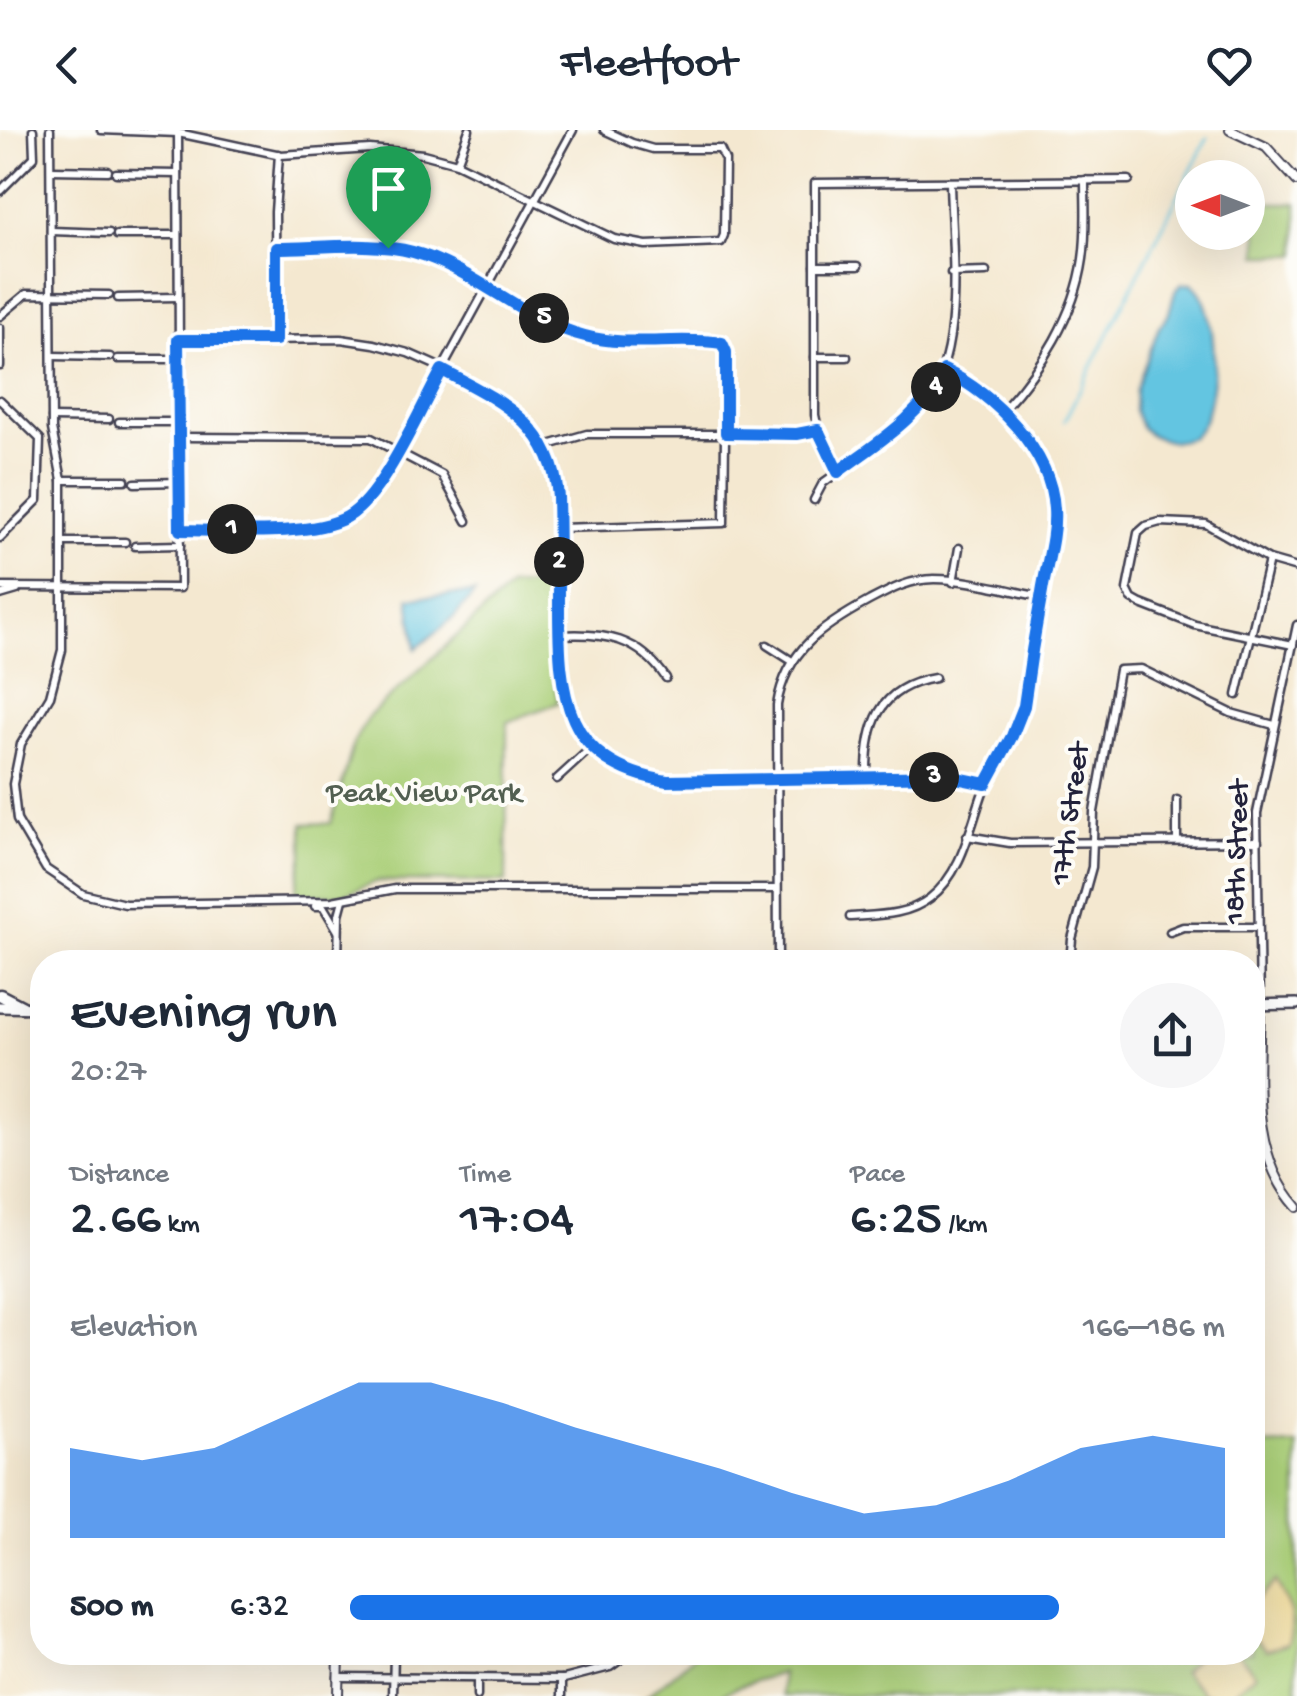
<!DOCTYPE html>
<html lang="en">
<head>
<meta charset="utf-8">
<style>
  :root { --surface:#fff; --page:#f6f6f7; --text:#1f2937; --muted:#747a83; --accent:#1a73e8 }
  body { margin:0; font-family:"Gochi Hand",sans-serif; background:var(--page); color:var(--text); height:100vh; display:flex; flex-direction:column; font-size:38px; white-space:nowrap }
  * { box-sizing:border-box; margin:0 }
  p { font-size:32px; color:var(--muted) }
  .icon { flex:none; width:55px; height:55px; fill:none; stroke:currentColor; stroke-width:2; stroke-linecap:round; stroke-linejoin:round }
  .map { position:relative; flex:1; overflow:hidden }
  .sheet { position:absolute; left:30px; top:820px; width:1235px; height:715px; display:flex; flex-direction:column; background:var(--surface); border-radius:40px; box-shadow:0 10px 40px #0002 }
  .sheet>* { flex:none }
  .needle { width:65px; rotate:270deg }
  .buttons { position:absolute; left:1175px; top:30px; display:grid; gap:20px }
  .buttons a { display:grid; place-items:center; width:90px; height:90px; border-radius:50%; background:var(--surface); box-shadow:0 10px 40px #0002; font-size:50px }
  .pin { position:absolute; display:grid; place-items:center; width:85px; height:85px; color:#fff; margin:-102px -42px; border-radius:50% 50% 50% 0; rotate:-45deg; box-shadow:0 0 10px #0007 }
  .pin .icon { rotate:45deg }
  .km { position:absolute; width:50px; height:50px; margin:-25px; border-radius:50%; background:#222; color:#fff; font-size:28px; line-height:50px; text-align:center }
  .round { display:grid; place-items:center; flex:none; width:105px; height:105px; border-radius:52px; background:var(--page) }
  .head { display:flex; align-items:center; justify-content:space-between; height:170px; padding:0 40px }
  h1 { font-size:55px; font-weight:600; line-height:75px }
  .figures { display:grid; grid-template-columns:repeat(3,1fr); gap:15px; height:170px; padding:10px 40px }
  .figures div { display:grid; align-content:center }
  .figures b { font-size:50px; font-weight:600 }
  .figures small { font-size:28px; font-weight:400 }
  .figures p { font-size:28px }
  .chart { height:280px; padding:20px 40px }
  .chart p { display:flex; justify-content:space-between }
  .chart svg { width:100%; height:180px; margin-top:10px; fill:var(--accent); opacity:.7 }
  ul { padding:0 40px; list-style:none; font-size:32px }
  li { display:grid; grid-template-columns:160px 120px 1fr; align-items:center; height:75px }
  li i { height:25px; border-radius:12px; background:var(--accent) }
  header { display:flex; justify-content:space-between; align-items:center; height:130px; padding:0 40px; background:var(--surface); font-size:45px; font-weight:600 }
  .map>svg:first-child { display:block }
</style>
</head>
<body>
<header><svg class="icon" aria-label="back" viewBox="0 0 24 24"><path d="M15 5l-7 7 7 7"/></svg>Fleetfoot<svg class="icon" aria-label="heart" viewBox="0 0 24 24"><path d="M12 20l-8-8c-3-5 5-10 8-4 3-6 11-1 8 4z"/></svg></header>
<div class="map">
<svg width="1297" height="1566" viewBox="0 0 1297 1566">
  <rect width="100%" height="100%" fill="#fdfcf7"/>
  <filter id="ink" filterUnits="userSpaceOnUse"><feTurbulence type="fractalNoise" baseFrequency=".01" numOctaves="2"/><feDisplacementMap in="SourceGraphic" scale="20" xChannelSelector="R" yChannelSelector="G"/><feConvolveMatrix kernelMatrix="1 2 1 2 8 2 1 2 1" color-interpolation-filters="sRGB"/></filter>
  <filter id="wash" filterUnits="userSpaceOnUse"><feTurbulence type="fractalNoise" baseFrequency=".0048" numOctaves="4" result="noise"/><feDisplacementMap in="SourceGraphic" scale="40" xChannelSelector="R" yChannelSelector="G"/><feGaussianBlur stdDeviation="2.25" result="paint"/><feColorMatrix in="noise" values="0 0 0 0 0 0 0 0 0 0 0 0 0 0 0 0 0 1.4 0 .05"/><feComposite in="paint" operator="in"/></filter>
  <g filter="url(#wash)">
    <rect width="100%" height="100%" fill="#f4e8d0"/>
    <g fill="#acd07a" stroke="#67795a" stroke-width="2.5">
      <rect x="1258" y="73" width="39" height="52"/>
      <polygon points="552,453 553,538 558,573 507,592 506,752 378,751 343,765 295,765 303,725 303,694 331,693 354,612 368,587 510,457"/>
      <polygon points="1297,1315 1297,1566 783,1566 782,1543 738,1556 720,1566 647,1566 699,1523 1252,1522 1253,1316"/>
    </g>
    <g fill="#eeda9e" stroke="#887e6c" stroke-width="2.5">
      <path d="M 1275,1451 C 1286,1475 1297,1481 1288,1513 L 1267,1520 L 1253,1506 L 1253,1474 Z"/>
      <polygon points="1237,1522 1256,1544 1230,1566 1205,1564 1183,1541 1202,1523"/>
    </g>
    <g fill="#63c5e1" stroke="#42748e" stroke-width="2.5">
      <path d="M 1182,154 L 1192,154 C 1221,173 1219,278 1197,302 C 1189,311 1179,312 1168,311 C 1157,309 1149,305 1141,297 L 1135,281 L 1136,259 L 1159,197 L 1168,186 L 1175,162 Z"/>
      <polygon points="475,463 454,487 416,519 409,468"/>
    </g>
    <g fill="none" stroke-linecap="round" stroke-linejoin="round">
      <polyline stroke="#63c5e1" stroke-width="2.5" points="1064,291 1208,7"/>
    </g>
  </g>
  <g filter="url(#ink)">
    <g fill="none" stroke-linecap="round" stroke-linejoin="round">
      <g stroke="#424051" stroke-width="11">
        <g id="minor">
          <polyline points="50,0 52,299 62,350 62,520 50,566 21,614 13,654 17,690 46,739 83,764 125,774 332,771 395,759 777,759"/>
          <polyline points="101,0 178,3 281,25 370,19 423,24 457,33 614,109 646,115 721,112 724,105 725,30 720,19 653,19 632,13 604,0"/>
          <polyline points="457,33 469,0"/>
          <polyline points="51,40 108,41"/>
          <polyline points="116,43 178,44"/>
          <polyline points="0,61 34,27 33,0"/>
          <polyline points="51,101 109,103"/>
          <polyline points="117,105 178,105"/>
          <polyline points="276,119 401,119 429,127 556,195 587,207 722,213 726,221 724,393 559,398"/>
          <polyline points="815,136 858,136"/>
          <polyline points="951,143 986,142"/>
          <polyline points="118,168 178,167"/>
          <polyline points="0,186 26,164 109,165"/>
          <polyline points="0,198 0,236"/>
          <polyline points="276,210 275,82 279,24"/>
          <path d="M 178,211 L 341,209 L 374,214 L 408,223 L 435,235 L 523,288 L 545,316 L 557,349 L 560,545 C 567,586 587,623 627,640 C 665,657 709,651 748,650 C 815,649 881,648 947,647 L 986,654"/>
          <polyline points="52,226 110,227"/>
          <polyline points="815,227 847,227"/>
          <polyline points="118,229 179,229"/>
          <polyline points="0,270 40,309 38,370 0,408"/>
          <path d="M 1003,280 C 1041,239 1075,185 1083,129 C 1087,103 1085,76 1085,50"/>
          <polyline points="52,288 109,289"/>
          <polyline points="119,292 179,292"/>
          <polyline points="179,307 371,308 442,345 467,391"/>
          <polyline points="545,316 587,304 797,304 818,301"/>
          <polyline points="838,342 820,308 815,285 815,53 1129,50"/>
          <polyline points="62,350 125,350"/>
          <polyline points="135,353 180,352"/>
          <path d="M 814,370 L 823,353 C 855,329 894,306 921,277 C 967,227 951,116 950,52"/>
          <polyline points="180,400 305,399 343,389 364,374 398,320 573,0"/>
          <polyline points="63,412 125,412"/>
          <polyline points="135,416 180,415"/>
          <polyline points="953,452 959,418"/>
          <polyline points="0,457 180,458 178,3"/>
          <polyline points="0,465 17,460"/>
          <path d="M 559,505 C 605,502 639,508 666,548"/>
          <polyline points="767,515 792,531"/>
          <polyline points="1293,515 1195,495 1141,474 1132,469 1127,459 1138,403 1146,396 1160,392 1206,394 1269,430 1297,438"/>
          <polyline points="1237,565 1269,430"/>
          <path d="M 867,648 C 866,596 878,557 935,548"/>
          <polyline points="557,649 592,617"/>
          <polyline points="1177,670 1177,711"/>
          <polyline points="967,706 1010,713 1258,711"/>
          <polyline points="315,776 323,776 338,801"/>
          <path d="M 850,787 C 877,785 907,786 930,768 C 964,742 971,692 986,654 C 994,632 1009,615 1018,594 C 1031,562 1032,523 1037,489 C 1043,455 1054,419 1054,384 C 1055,325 994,264 944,241"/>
          <polyline points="1170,802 1183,797 1258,797"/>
          <polyline points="338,832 339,785 343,770"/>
          <path d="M 778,832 L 777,575 C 786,520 823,496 869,471 C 890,460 910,449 934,449 C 968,449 1007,460 1041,467"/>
          <polyline points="1070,832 1072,809 1092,737 1094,682 1119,540 1141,539 1231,583 1274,595"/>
          <polyline points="1260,875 1257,683 1297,495"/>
          <polyline points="338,1547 564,1549 610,1537 631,1522"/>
          <polyline points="393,1566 394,1522"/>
          <polyline points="477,1566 477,1548"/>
          <polyline points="562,1566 562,1549"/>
        </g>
      </g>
      <g stroke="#424051" stroke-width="12">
        <g id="tertiary">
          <polyline points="1230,0 1266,17 1297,51"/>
          <path d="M 1260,875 C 1259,943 1248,1023 1297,1077"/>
          <polyline points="338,1566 339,1522"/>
        </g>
      </g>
      <g stroke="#424051" stroke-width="14">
        <g id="secondary">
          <polyline points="1252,875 1297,874"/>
          <polyline points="0,877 42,878"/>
        </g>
      </g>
      <g stroke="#424051" stroke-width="15">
        <polyline id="primary" points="0,865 23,877"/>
      </g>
      <use href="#minor" stroke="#fff" stroke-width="6"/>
      <use href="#tertiary" stroke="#fff" stroke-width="8"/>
      <use href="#secondary" stroke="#fff" stroke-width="9"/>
      <use href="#primary" stroke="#fff" stroke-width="10"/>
    </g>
  </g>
  <g fill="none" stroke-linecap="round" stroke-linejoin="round" filter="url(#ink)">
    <g stroke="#fff" stroke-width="20">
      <path id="route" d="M 276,118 C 317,118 374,111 413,122 C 474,138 523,191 585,206 C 629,218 677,206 722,213 L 726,222 L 726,303 L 797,304 L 818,300 L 838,342 C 878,312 921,287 944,240 C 993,264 1051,320 1054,379 C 1056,406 1046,436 1042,462 C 1035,500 1029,538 1024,576 L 1012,606 L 986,654 L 947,646 L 667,651 C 563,634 559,564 559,476 C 559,440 559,403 558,367 C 552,293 500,271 442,240 C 421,277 383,367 347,387 C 310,408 224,400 180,400 L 178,210 L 276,210 Z"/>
    </g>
    <use href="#route" stroke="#1a73e8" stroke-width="12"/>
  </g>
  <g text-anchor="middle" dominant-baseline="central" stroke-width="8" stroke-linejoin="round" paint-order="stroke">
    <g font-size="30" fill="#525f51" stroke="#fdfcf7">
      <text x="424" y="665">Peak View Park</text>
    </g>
    <g font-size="30" fill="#22223b" stroke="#fdfcf7">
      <text transform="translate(1072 684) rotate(-82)">17th Street</text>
      <text transform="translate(1239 722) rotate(-88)">18th Street</text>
    </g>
  </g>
</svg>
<div class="buttons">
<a><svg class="needle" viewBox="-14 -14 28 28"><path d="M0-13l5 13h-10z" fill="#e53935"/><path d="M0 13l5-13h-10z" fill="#747a83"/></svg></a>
</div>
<div class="pin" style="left:388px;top:118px;background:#1e9e55"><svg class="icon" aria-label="arrive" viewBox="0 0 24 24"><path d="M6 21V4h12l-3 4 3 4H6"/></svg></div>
<b class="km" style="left:232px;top:399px">1</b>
<b class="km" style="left:559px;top:432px">2</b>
<b class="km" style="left:934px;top:647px">3</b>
<b class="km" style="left:936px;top:257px">4</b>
<b class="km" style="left:544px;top:188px">5</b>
<section class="sheet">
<div class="head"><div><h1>Evening run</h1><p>20:27</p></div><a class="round"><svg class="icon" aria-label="share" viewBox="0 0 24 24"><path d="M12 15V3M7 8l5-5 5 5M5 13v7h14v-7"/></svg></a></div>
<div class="figures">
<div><p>Distance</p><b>2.66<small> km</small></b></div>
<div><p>Time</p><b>17:04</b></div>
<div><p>Pace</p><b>6:25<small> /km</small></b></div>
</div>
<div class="chart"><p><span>Elevation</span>166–186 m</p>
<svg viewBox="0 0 160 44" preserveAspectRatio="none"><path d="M0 44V22L10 25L20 22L30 14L40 6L50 6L60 11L70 17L80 22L90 27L100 33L110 38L120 36L130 30L140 22L150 19L160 22V44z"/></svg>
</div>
<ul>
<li><b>500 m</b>6:32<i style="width:81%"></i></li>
</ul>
</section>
</div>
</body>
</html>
